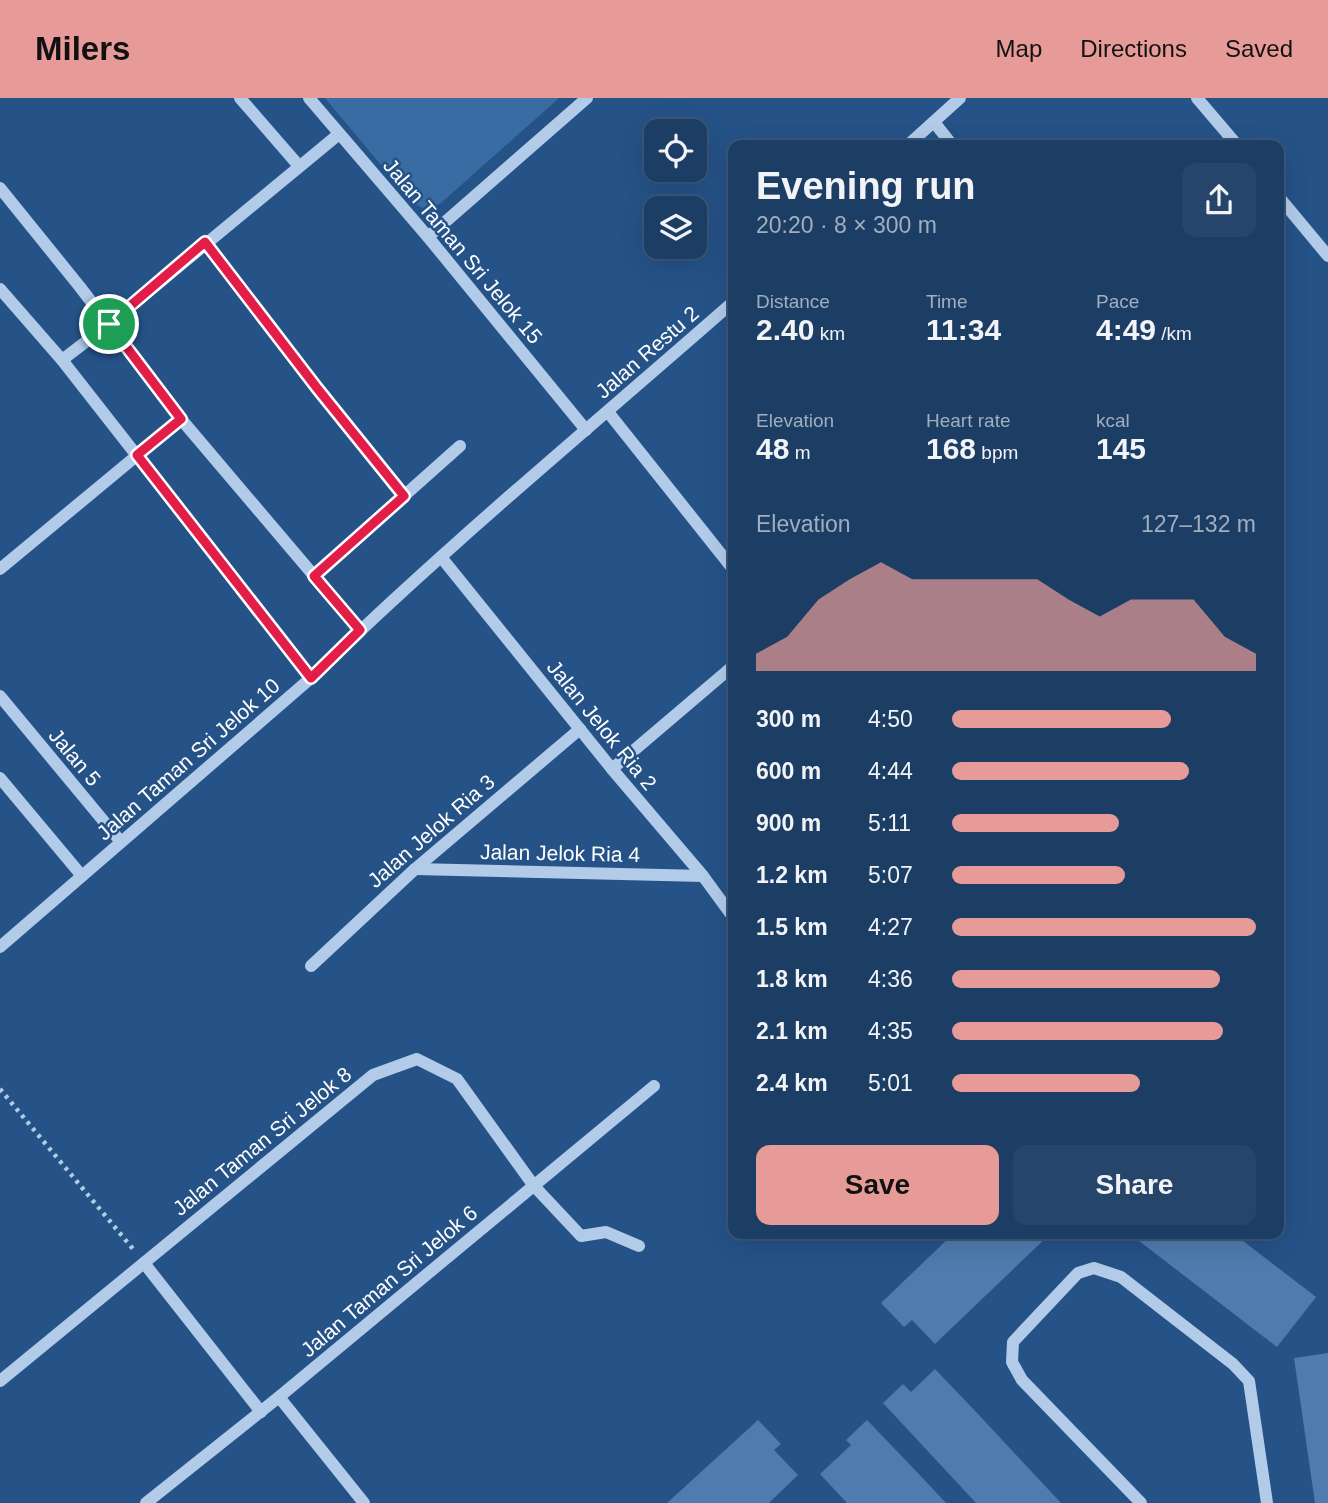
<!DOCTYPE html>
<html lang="en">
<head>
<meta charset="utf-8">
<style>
  :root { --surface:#1c3e65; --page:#25456b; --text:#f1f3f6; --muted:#a0aebf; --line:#3a5779; --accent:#e69b98 }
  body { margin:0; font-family:Arial,sans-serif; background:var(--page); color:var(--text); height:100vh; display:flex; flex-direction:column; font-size:26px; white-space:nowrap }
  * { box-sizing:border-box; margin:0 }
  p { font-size:23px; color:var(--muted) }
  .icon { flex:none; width:38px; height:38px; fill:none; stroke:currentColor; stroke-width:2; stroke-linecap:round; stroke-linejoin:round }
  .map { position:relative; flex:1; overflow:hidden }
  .sheet { position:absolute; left:728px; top:42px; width:556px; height:1099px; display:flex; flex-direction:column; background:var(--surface); border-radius:14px; box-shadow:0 7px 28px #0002,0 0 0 2px var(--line) }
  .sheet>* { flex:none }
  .fabs { position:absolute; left:644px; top:21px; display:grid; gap:14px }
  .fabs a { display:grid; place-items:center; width:63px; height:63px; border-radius:14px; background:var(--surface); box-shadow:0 7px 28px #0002,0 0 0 2px var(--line); font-size:35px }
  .pin { position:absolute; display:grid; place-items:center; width:60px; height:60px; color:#fff; margin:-30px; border:4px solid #fff; border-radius:50%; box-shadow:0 2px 7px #0007 }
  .round { display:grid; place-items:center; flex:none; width:74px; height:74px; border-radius:14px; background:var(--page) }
  .summary { display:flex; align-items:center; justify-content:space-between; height:119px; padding:0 28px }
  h1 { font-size:38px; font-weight:700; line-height:52px }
  .figures { display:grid; grid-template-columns:repeat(3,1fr); gap:10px; height:119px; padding:7px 28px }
  .figures div { display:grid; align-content:center }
  .figures b { font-size:30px; font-weight:700 }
  .figures small { font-size:19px; font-weight:400 }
  .figures p { font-size:19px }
  .chart { height:196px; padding:14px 28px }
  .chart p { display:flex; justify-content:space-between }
  .chart svg { width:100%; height:126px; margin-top:7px; fill:var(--accent); opacity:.7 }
  .button { display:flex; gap:14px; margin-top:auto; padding:14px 28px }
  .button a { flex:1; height:80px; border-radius:14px; background:var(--accent); color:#111; font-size:28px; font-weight:700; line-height:80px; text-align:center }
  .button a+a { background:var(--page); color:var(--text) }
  ul { padding:0 28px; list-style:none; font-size:23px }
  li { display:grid; grid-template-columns:112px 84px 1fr; align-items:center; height:52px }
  li i { height:18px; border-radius:9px; background:var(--accent) }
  header { display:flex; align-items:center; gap:42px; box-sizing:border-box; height:98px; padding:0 35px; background:var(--accent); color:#111 }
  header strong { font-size:33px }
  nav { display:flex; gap:38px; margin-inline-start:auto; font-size:24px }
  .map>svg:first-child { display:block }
</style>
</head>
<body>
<header>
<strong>Milers</strong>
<nav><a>Map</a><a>Directions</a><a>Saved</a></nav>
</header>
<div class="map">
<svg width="1328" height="1405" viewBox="0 0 1328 1405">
  <rect width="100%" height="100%" fill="#255287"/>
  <polygon fill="#3a6ca4" points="325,0 559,0 441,105 426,112 412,104"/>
  <g fill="#4e7caf">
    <polygon points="953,1136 1050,1136 935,1246 912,1222 904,1229 881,1205"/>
    <polygon points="1130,1136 1234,1136 1316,1199 1277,1249"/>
    <polygon points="1328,1255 1328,1405 1315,1405 1294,1260"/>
    <polygon points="935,1271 978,1316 1061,1405 976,1405 883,1305 903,1286 911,1294"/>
    <polygon points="758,1322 781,1346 774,1352 798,1377 773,1401 769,1405 667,1405"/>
    <polygon points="867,1322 916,1373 946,1405 847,1405 820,1376 851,1347 846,1342"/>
  </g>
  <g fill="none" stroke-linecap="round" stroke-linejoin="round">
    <polyline stroke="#b1cbe9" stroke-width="4.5" stroke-dasharray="3.5 5" stroke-linecap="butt" points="0,991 133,1151"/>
    <g stroke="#b1cbe9" stroke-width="12">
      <polyline points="240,0 299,68"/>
      <polyline points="309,0 428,139 586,332"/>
      <polyline points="1197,0 1237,47"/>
      <polyline points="934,24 952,47"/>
      <polyline points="908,47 960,0"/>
      <polyline points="0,90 80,189 181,321 360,532"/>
      <polyline points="1279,99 1328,158"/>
      <polyline points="428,139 587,0"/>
      <polyline points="205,144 317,290 404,398"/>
      <polyline points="0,191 62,262 311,580"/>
      <polyline points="62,262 109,226 339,36"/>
      <polyline points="608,314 733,471"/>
      <polyline points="441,459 612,671 703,778 733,819"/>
      <polyline points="0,471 181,321"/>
      <polyline points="314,478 460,348"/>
      <polyline points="0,598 121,744"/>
      <polyline points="612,671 733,568"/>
      <polyline points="0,680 82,778"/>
      <polyline points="415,771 703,778"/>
      <path d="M 0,849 L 311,580 C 446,448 592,328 733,204"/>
      <polyline points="311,868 415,771 580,631"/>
      <polyline points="144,1165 261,1314"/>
      <polyline points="0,1283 373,977 417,961 457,981 534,1088 581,1138 606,1134 639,1148"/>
      <polyline points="279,1299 364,1405"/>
      <polyline points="146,1405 279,1299 654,988"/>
      <polyline points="1141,1405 1022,1282 1012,1264 1013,1244 1078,1175 1094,1170 1121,1179 1233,1266 1249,1283 1267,1405"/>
    </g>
  </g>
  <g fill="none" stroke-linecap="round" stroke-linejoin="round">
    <g stroke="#fff" stroke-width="14">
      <polygon id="route" points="205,144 317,290 404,398 314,478 360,532 311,580 137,357 181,321 109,226"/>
    </g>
    <use href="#route" stroke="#e11d48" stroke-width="9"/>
  </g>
  <g text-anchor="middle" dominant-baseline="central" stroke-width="5" stroke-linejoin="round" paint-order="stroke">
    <g font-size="21" fill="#fff" stroke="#255287">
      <text transform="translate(463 153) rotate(50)">Jalan Taman Sri Jelok 15</text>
      <text transform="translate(647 254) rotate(-41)">Jalan Restu 2</text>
      <text transform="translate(602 627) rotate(51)">Jalan Jelok Ria 2</text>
      <text transform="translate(75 659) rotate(50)">Jalan 5</text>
      <text transform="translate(188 661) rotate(-41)">Jalan Taman Sri Jelok 10</text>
      <text transform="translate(431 733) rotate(-41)">Jalan Jelok Ria 3</text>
      <text transform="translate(560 755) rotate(1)">Jalan Jelok Ria 4</text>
      <text transform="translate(262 1043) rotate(-39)">Jalan Taman Sri Jelok 8</text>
      <text transform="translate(389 1183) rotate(-40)">Jalan Taman Sri Jelok 6</text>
    </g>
  </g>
</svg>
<div class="fabs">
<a><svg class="icon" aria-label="locate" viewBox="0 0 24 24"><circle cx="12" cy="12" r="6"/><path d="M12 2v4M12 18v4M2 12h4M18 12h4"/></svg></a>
<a><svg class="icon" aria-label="layers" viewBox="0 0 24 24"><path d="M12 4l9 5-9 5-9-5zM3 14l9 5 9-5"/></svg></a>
</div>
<div class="pin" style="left:109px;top:226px;background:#1e9e55"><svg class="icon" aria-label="arrive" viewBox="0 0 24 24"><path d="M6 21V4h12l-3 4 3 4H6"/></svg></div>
<section class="sheet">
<div class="summary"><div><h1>Evening run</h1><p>20:20 · 8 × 300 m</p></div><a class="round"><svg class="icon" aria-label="share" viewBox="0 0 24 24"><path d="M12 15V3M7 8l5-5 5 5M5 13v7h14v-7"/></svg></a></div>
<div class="figures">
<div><p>Distance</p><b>2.40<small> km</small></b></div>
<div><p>Time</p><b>11:34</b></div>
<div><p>Pace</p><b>4:49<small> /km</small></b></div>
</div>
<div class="figures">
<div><p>Elevation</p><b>48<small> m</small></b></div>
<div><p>Heart rate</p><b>168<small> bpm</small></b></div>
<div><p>kcal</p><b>145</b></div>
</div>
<div class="chart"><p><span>Elevation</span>127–132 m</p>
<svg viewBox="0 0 160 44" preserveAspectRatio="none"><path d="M0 44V38L10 32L20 19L30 12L40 6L50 12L60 12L70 12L80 12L90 12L100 19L110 25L120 19L130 19L140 19L150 32L160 38V44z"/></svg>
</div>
<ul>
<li><b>300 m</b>4:50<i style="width:72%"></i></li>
<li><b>600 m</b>4:44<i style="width:78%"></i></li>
<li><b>900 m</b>5:11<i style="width:55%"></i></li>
<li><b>1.2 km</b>5:07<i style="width:57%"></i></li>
<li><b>1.5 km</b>4:27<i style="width:100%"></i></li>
<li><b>1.8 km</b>4:36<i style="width:88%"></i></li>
<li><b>2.1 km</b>4:35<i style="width:89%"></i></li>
<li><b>2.4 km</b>5:01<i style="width:62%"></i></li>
</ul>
<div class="button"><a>Save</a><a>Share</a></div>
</section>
</div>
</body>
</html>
